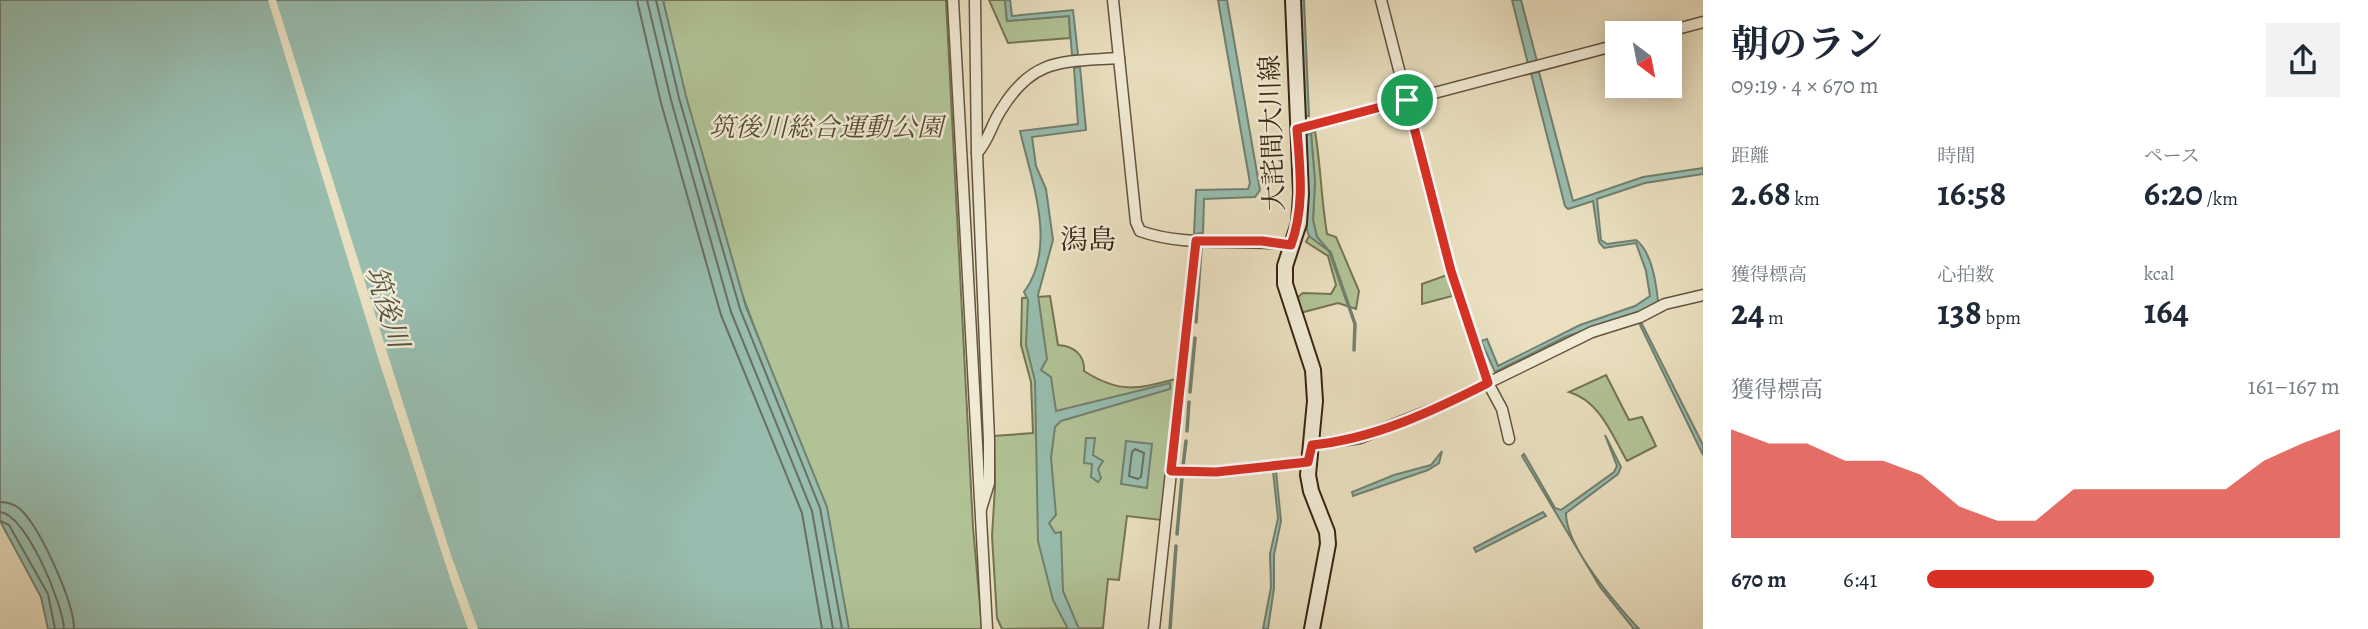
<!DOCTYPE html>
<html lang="ja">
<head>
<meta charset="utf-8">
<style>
  :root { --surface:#fff; --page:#f2f2f3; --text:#1f2937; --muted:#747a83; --accent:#d93025 }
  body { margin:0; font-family:Alegreya,"Noto Serif JP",serif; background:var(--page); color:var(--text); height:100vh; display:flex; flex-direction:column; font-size:26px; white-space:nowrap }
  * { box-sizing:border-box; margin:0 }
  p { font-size:23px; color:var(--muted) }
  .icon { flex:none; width:38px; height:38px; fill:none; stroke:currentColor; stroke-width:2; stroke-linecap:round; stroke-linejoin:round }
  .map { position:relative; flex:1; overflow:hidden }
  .panel { display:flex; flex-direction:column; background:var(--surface); width:665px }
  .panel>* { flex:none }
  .needle { width:46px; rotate:148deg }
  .tools { position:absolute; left:1605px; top:21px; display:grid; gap:14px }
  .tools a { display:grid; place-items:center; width:77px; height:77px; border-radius:0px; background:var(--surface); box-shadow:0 4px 18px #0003; font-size:35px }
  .pin { position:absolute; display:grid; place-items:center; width:60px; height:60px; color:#fff; margin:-30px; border:4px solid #fff; border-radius:50%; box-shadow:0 2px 7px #0007 }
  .round { display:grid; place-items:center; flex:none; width:74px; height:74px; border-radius:0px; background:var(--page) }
  .headline { display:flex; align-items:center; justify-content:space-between; height:119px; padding:0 28px }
  h1 { font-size:38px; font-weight:700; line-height:52px }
  .stats { display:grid; grid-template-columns:repeat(3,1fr); gap:10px; height:119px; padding:7px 28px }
  .stats div { display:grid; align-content:center }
  .stats b { font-size:35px; font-weight:700 }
  .stats small { font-size:19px; font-weight:400 }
  .stats p { font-size:19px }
  .chart { height:196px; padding:14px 28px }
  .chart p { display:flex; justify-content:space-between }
  .chart svg { width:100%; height:126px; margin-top:7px; fill:var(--accent); opacity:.7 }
  ul { padding:0 28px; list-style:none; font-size:23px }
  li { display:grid; grid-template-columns:112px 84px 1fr; align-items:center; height:52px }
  li i { height:18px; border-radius:9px; background:var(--accent) }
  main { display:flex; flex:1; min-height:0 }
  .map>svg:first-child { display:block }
</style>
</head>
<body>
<main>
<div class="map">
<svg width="1703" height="629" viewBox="0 0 1703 629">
  <rect width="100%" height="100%" fill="#eae0c0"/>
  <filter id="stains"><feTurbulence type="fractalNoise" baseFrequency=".00286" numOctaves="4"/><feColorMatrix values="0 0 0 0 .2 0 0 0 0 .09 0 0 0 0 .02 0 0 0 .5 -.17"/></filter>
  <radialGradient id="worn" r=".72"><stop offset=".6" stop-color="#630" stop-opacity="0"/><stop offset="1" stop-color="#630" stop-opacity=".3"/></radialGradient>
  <g fill="#b1c396" stroke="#757454" stroke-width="2">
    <polygon points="663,0 946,0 973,527 982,629 816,629 781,397 702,189"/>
    <polygon points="989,0 1005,0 1007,21 1069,16 1070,38 1008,43"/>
    <path d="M 1315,131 C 1321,167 1321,198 1327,234 L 1336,237 L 1359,291 L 1356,309 L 1338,303 L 1300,313 L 1293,301 L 1303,293 L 1331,294 L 1336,285 L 1328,256 L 1306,242 L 1309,236 L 1327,249 L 1317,237 L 1313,220 L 1315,182 L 1311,133 Z"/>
    <polygon points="1447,275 1452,296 1422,304 1422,284"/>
    <path d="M 1050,296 L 1058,345 C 1074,346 1085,355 1084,371 C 1120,394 1137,389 1176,379 L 1161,520 L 1127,516 L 1119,580 L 1108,579 L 1103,628 L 1002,629 L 997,618 L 992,536 L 995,487 L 994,436 L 1033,433 L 1031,382 L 1021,345 L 1022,298 Z"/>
    <path d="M 1606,375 L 1629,420 L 1642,417 L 1656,446 L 1627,461 C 1612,435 1600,401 1569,392 Z"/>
  </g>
  <g fill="#98bdaf" stroke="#728070" stroke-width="2">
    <polygon points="0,0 663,0 686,96 746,307 827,507 849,629 48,629 41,597 0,521"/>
    <polygon points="1005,0 1010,0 1012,16 1073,10 1078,55 1072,55 1069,16 1007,21"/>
    <polygon points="1218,0 1227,0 1260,190 1255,197 1204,199 1203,233 1194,234 1196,190 1248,189 1250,183"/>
    <polygon points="1298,0 1304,0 1309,116 1304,116"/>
    <polygon points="1512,0 1521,0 1537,61 1528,64"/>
    <path d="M 1080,67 L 1086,130 L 1032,137 L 1036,166 L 1046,189 L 1053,240 L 1038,295 L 1047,359 L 1041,370 L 1051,377 L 1056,411 L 1170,383 L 1170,389 L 1061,421 L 1055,427 L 1051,458 L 1056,515 L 1049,523 L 1055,533 L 1061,532 L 1063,591 L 1079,629 L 1068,629 L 1053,600 L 1038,541 L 1035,381 L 1026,345 L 1028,300 L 1024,292 C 1058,247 1031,179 1020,131 L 1078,124 L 1074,68 Z"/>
    <path d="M 1539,72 L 1573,201 L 1643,177 L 1703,168 L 1703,174 L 1645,183 L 1597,199 L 1601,240 L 1607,244 L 1636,240 C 1652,252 1656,283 1658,301 L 1644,310 L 1565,337 L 1495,372 L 1481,341 L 1487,339 L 1498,366 L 1580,325 L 1635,306 L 1650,296 L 1646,271 L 1636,243 L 1604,248 L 1599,242 L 1593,201 L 1568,209 L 1565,206 L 1531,73 Z"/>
    <polygon points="1311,133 1315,182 1313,220 1317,237 1330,252 1309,236 1307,230 1306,136"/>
    <polygon points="1642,324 1703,445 1703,455 1640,325"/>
    <path d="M 1605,435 L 1621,467 L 1618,474 L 1566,513 C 1566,547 1616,604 1639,629 L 1634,629 L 1600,587 L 1522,456 L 1524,454 L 1555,508 L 1561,510 L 1614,472 L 1617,466 Z"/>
    <polygon points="1086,438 1095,438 1093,455 1103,461 1098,469 1101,478 1098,482 1091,477 1092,464 1084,463"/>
    <polygon points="1126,441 1152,444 1147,488 1121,484"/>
    <polygon points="1442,451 1439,463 1428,470 1353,496 1352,492 1394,475 1431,465"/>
    <polygon points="1273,471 1276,471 1281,521 1274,555 1274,588 1268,629 1263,629 1271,587 1270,554 1278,518"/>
    <polygon points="1543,512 1546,516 1476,552 1474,548"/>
  </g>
  <polygon fill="#eae0c0" points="268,0 276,0 451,555 478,629 468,629 453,587 379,361"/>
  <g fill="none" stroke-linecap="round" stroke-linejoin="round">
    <g stroke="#687060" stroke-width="2">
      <polyline points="637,0 661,103 721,315 802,513 822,629"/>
      <polyline points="647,0 671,100 731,312 812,511 833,629"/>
      <polyline points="656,0 679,98 740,309 820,508 842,629"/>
      <polygon points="1135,449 1144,453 1141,477 1138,479 1129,476 1132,452"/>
      <path d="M 0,502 C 8,502 14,504 20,509 C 40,527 74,602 74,629"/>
      <path d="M 0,512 C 26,514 63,604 64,629"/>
      <polyline points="0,521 9,525 48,594 55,629"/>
    </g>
    <g stroke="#728070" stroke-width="3.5">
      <polyline points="1330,252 1355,324 1354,350"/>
      <polyline points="1196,322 1201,248"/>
      <polyline points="1190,392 1195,338"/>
      <polyline points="1187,431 1189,402"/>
      <polyline points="1183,466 1186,441"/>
      <polyline points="1177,534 1182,478"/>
      <polyline points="1170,629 1176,546"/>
    </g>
    <g stroke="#65533e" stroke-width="13">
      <g id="street">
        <polyline points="953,0 987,629"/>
        <polyline points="975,0 977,153 989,440 989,483 981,509"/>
        <path d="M 1113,0 L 1136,222 L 1140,231 C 1187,248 1241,238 1291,245"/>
        <polyline points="1381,0 1451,271 1488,383 1502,409 1509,439"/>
        <polyline points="1662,33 1703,22"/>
        <polyline points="1297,129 1617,45"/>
        <path d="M 977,153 C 989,140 991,125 1001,110 C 1033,57 1063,62 1119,58"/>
        <polyline points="1312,445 1360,438 1443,405 1592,332 1640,317 1665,304 1703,295"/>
        <polyline points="1171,471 1216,472 1308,462"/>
        <polyline points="1154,629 1196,241"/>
      </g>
    </g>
    <g stroke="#392412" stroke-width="18">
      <polyline id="secondary" points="1293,0 1301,194 1299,223 1285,266 1285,284 1313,370 1315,401 1308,475 1311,491 1327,532 1328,544 1312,629"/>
    </g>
    <use href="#street" stroke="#f1ebd6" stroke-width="10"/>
    <use href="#secondary" stroke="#f1ebd6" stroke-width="14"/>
  </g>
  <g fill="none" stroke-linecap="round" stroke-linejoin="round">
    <g stroke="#fff" stroke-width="14">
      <path id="route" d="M 1407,100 L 1451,271 L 1488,383 C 1433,411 1374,439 1312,445 L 1308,462 L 1216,472 L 1171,471 L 1196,241 L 1262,241 L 1291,245 C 1305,207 1300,169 1297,129 Z"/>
    </g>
    <use href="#route" stroke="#d93025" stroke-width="9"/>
  </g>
  <g text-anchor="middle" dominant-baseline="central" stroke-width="5" stroke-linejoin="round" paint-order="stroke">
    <g font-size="26" font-style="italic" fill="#574c33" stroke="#f1ebd6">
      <text x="826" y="127">筑後川総合運動公園</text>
    </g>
    <g font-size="26" fill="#392412" stroke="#f1ebd6">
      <text transform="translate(1272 133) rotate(-92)">大詫間大川線</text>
    </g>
    <g font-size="28" fill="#392412" stroke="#f1ebd6">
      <text x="1088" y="240">潟島</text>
    </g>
    <g font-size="28" font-style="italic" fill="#565241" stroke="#f1ebd6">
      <text transform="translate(387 307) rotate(73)">筑後川</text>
    </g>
  </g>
  <rect width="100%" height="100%" filter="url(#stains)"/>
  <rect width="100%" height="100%" fill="url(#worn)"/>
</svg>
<div class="tools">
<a><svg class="needle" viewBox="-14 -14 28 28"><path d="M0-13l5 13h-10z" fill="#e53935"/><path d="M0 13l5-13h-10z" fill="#747a83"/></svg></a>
</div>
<div class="pin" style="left:1407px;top:100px;background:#1e9e55"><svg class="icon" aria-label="arrive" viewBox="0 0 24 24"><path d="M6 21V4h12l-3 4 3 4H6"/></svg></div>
</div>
<section class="panel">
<div class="headline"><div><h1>朝のラン</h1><p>09:19 · 4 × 670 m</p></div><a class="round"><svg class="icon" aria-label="share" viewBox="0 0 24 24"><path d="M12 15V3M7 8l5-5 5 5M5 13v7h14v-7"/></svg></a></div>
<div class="stats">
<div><p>距離</p><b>2.68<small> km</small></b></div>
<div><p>時間</p><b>16:58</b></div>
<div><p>ペース</p><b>6:20<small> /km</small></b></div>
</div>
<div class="stats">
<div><p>獲得標高</p><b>24<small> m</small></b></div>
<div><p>心拍数</p><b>138<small> bpm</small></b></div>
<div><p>kcal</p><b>164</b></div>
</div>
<div class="chart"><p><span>獲得標高</span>161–167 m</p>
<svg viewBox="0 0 160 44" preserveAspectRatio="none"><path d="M0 44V6L10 11L20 11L30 17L40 17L50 22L60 33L70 38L80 38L90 27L100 27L110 27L120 27L130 27L140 17L150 11L160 6V44z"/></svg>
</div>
<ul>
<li><b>670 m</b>6:41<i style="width:55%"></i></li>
</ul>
</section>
</main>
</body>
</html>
